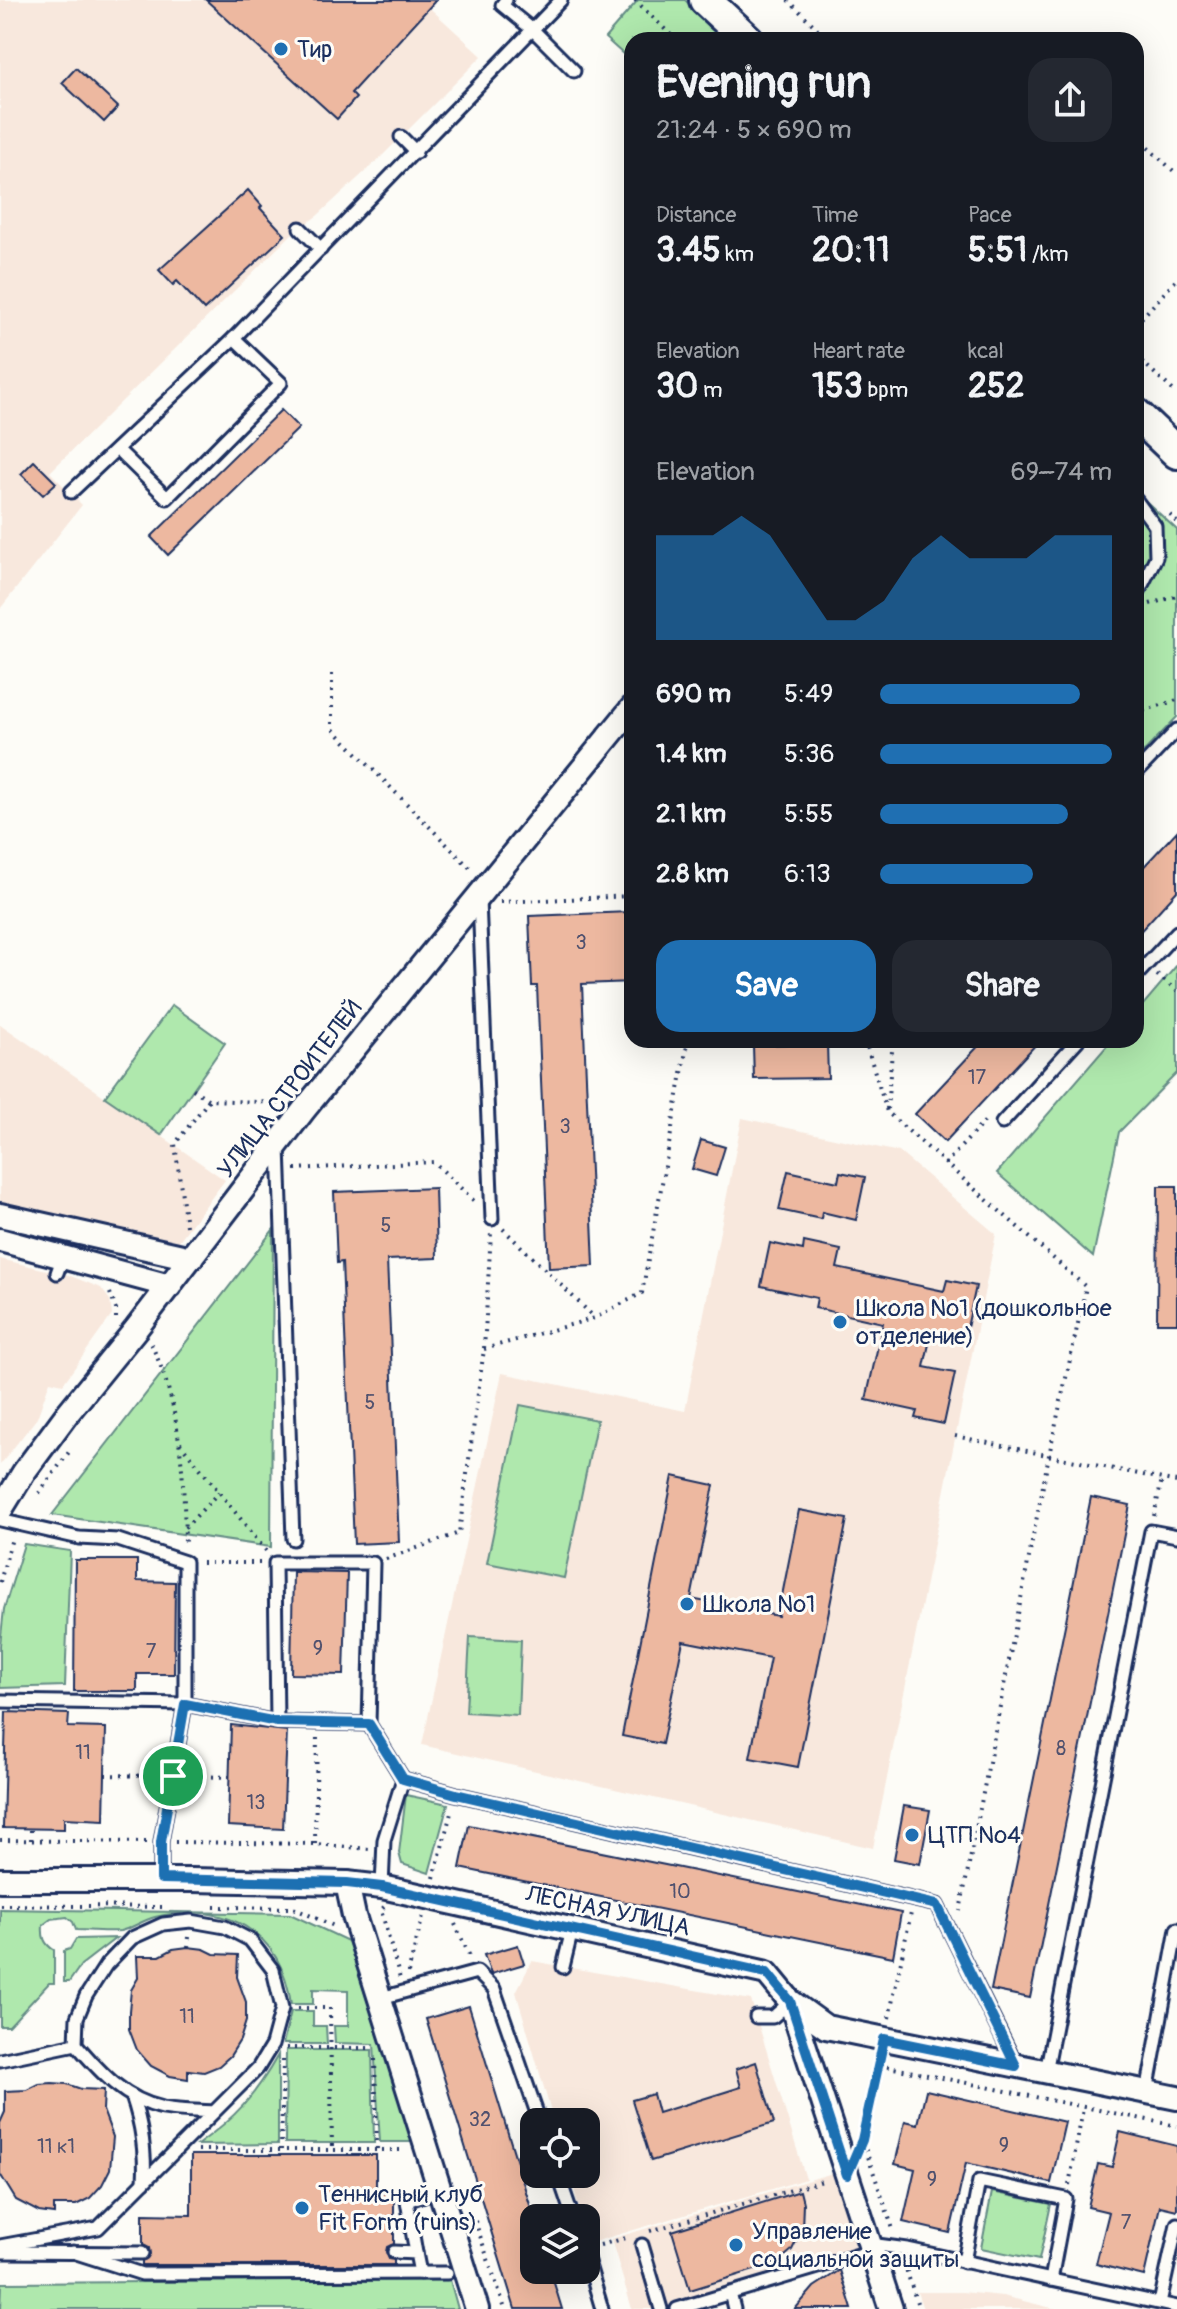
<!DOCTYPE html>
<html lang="en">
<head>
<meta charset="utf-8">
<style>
  :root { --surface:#171b24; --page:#242831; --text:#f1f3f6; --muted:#9ea1a6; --accent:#1f6fb2 }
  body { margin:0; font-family:Pangolin,sans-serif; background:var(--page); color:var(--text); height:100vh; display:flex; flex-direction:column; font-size:30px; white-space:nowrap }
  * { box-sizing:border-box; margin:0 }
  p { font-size:26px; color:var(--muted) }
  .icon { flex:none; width:44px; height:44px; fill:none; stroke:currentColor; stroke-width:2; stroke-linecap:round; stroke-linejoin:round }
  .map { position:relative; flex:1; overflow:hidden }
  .side { position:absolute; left:624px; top:32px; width:520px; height:1016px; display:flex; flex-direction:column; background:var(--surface); border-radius:24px; box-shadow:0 8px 32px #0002 }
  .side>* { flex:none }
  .fabs { position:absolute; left:520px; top:2108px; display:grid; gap:16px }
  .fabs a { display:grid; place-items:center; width:80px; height:80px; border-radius:16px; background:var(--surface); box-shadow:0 8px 32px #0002; font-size:40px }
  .pin { position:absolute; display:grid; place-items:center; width:68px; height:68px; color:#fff; margin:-34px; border:4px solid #fff; border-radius:50%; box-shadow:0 2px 8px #0007 }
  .round { display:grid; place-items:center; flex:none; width:84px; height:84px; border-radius:24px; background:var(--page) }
  .head { display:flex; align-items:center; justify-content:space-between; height:136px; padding:0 32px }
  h1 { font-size:44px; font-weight:700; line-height:60px }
  .stats { display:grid; grid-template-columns:repeat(3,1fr); gap:12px; height:136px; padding:8px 32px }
  .stats div { display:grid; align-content:center }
  .stats b { font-size:34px; font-weight:700 }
  .stats small { font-size:22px; font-weight:400 }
  .stats p { font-size:22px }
  .chart { height:224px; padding:16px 32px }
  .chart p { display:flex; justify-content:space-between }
  .chart svg { width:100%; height:144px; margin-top:8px; fill:var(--accent); opacity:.7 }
  .cta { display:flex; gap:16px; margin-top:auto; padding:16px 32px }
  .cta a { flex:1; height:92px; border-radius:24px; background:var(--accent); color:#fff; font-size:32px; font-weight:700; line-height:92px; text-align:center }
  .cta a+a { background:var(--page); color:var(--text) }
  ul { padding:0 32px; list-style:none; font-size:26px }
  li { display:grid; grid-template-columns:128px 96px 1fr; align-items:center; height:60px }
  li i { height:20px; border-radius:10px; background:var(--accent) }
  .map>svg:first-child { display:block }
</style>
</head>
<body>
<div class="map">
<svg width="1177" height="2309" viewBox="0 0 1177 2309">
  <rect width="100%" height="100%" fill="#fdfcf7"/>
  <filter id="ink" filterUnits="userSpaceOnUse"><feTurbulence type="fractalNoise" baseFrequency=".0125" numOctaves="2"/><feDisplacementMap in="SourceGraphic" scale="16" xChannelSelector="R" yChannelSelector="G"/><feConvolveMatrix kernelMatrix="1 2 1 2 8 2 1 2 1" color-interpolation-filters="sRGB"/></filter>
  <g filter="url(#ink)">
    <g fill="#f8e8dd">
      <polygon points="0,0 421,0 482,56 382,156 317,216 294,232 50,472 82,505 0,609"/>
      <polygon points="0,1024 225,1180 175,1246 0,1201"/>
      <polygon points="742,1118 899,1152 996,1234 873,1848 422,1745 502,1373 685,1411"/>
      <polygon points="0,1259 68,1275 101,1288 110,1300 112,1315 63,1384 50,1381 37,1418 0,1465"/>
      <polygon points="532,1961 751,2000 806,2179 590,2243 586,2218 582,2218 570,2174 586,2174 586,2122 554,2122 516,1992"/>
      <polygon points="836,2172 870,2260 703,2309 632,2309 611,2239"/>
      <polygon points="917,2292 962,2292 1003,2296 1056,2309 923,2309"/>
    </g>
    <g fill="#afe8ad" stroke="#658c86" stroke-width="2">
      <polygon points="638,0 685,0 727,40 632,40 632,62 605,38"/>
      <polygon points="1136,492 1177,530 1177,717 1136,760"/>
      <polygon points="1177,965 1177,1073 1119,1132 1093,1257 997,1173 1112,1040 1136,1040 1136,1013"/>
      <polygon points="172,1005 225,1043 161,1135 105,1097"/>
      <polygon points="273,1230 271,1547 52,1515"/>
      <polygon points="520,1405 597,1420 564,1578 487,1563"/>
      <polygon points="24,1544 70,1551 65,1686 0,1688 0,1645 4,1609"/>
      <polygon points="470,1637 521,1640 518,1715 466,1712"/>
      <polygon points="406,1795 448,1804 429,1873 402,1864 399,1853"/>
      <path d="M 0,1909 L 290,1914 L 348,1941 L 413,2142 L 380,2142 L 374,2044 L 335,2043 L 334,2026 L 348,2026 L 348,1990 L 313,1989 L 313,2004 L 291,2004 C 281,1929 224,1901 155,1917 C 143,1920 131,1929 120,1931 C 106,1932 90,1930 76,1930 L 73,1922 L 67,1917 L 51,1919 L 43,1925 C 42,1937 44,1944 54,1950 L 54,1983 L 49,1983 L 9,2026 L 0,2026 Z"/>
      <polygon points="116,1938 81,1965 69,1982 64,1982 64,1951 70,1949 76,1939"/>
      <polygon points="291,2011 313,2011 313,2026 326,2026 327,2044 283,2044"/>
      <polygon points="286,2050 372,2050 374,2143 285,2143"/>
      <path d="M 278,2055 L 278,2144 L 197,2145 C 236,2117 255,2096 278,2055 Z"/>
      <polygon points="992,2192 1051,2204 1039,2260 981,2248"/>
      <polygon points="450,2280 458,2309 1,2309 2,2283"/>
    </g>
    <g fill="#edb8a0" stroke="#1b2f5e" stroke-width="2">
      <polygon points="206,0 436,0 351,93 356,98 337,119"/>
      <polygon points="76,68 118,107 104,122 62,83"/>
      <polygon points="248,190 262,206 260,208 285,235 204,310 177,281 173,285 159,270"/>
      <polygon points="281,410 299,428 168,555 151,537"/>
      <polygon points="34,461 56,483 43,495 21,474"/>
      <polygon points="1177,831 1177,891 1136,936 1136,875"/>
      <polygon points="630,912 632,982 582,984 594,1266 549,1268 537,986 532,986 529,916"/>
      <polygon points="984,1040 1040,1040 945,1142 915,1114"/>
      <polygon points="827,1043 828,1078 754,1079 753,1045"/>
      <polygon points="701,1140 725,1147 716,1176 692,1169"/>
      <polygon points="788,1171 838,1182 840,1172 865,1177 856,1220 822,1212 821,1219 779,1210"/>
      <polygon points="1158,1186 1177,1186 1177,1323 1157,1323"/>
      <polygon points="435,1188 437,1258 387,1260 399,1542 354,1544 342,1262 337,1263 334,1192"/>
      <polygon points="804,1242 841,1250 837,1268 944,1291 947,1280 976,1286 965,1337 932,1330 924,1367 955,1373 944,1424 915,1418 917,1411 866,1400 883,1323 815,1308 817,1298 761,1286 770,1243 803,1250"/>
      <polygon points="673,1476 714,1485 691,1599 778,1616 799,1510 847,1519 798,1767 750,1758 770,1658 683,1641 662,1744 622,1736"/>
      <polygon points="1091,1497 1130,1505 1030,1998 991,1990"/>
      <polygon points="75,1560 137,1560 137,1581 175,1582 174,1674 137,1674 137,1691 74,1691"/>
      <polygon points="293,1572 347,1573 344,1675 291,1674"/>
      <polygon points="6,1712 69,1714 68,1727 106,1728 104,1820 64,1818 64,1829 3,1828"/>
      <polygon points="231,1725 287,1731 283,1829 228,1826"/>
      <polygon points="904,1806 930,1810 920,1864 894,1859"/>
      <polygon points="469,1825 901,1913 893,1957 460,1868"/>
      <polygon points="518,1945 524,1964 491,1974 484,1955"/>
      <polygon points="188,1947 204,1949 214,1954 238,1955 237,1977 246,2002 246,2021 240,2040 230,2056 219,2066 204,2072 188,2070 188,2079 170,2076 151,2066 137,2050 129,2029 129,2011 131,1990 138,1978 137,1956 160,1956 173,1949"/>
      <polygon points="469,2006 534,2218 534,2270 550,2270 562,2309 515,2309 426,2019"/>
      <polygon points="756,2062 774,2123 651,2161 632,2100 653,2094 658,2113 741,2087 736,2069"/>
      <polygon points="52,2083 67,2084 81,2089 104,2090 103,2110 113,2137 110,2169 102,2185 90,2198 76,2205 54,2205 54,2214 39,2212 16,2200 0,2174 0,2123 5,2112 5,2091 27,2090 39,2084"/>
      <polygon points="926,2090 1065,2122 1051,2183 966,2163 950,2233 903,2222 915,2169 895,2164 905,2121 918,2124"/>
      <polygon points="1120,2132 1177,2146 1177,2210 1160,2206 1144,2276 1096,2264 1109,2212 1088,2207 1098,2164 1112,2167"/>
      <polygon points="191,2155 376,2155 376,2193 394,2193 394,2244 387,2247 386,2252 389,2259 394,2260 394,2265 142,2265 142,2261 150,2254 149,2248 143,2245 143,2214 191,2215"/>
      <polygon points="800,2191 803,2203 802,2229 792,2250 777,2263 690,2290 672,2231"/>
      <polygon points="840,2270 852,2309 795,2309 814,2287"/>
    </g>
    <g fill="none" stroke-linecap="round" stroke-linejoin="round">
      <g stroke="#1b2f5e" stroke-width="17">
        <g id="lane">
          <polyline points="506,0 502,5 534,31 574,71"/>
          <polyline points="401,137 416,152"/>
          <polyline points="300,228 321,249"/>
          <polyline points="117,449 167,498 281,383 234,338"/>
          <polyline points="71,492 234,338 561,0"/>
          <polyline points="1136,500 1155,526 1156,557 1136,597"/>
          <polyline points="1136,773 1177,730"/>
          <polyline points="479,900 492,1219"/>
          <polyline points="1136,976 1177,932"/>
          <polyline points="1002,1123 1078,1040"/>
          <polyline points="279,1147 293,1539"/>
          <polyline points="57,1273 63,1256"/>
          <polyline points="0,1520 79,1538 118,1540 185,1562 185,1704 277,1722 369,1724"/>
          <polyline points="0,1701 185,1704 161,1842 161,1879"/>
          <polyline points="277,1722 275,1563 373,1563 369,1724 403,1779 384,1840 382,1887"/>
          <polyline points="403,1779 456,1794 937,1905 1016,2065"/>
          <polyline points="563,1967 572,1930"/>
          <polyline points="381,1998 477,1972 494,1989 540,2122"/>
          <polyline points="756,2017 773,2017 790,2002"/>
          <polyline points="0,2060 76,2044"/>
          <polyline points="1046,2072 1151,1531 1177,1536"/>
          <polyline points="1147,2092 1177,1929"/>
          <path d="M 132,2096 C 142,2125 146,2151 144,2182"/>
          <polyline points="558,2174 573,2218"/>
          <polyline points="870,2244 907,2249 1177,2307"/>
          <polyline points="642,2245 661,2309"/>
          <path d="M 0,2246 L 98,2228 L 258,2068 L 272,2045 L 282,2008 L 273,1970 L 250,1940 L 225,1927 L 191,1921 L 163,1924 L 132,1938 L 106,1965 L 86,1996 L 77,2018 L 76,2044 C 100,2072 125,2100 163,2108 C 179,2111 198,2111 214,2112"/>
          <polyline points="0,2252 142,2253"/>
          <polyline points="73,2252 142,2274 447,2273"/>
          <polyline points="394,2252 416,2253 420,2273"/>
          <polyline points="416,2253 407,2201 441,2189"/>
          <polyline points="586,2255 602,2309"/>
          <polyline points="964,2262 979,2181 1066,2199 1051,2280"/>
          <polyline points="730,2293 734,2309"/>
          <polyline points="1160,2303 1177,2224"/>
          <polyline points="677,2309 872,2251"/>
        </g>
      </g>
      <g stroke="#1b2f5e" stroke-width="28">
        <g id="street">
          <polyline points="0,1215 191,1258"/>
          <polyline points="0,1240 170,1286"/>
          <polyline points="0,1511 24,1472 67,1414 136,1329 303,1111 632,708"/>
          <polyline points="0,1880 192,1880 347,1883 382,1887 767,1973 790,2001 826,2027 1177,2098"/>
          <polyline points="347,1883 354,1916 477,2309"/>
          <polyline points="790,2001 891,2309"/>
        </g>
      </g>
      <g stroke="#1b2f5e" stroke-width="36">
        <g id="secondary">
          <polyline points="705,0 748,40"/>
          <polyline points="1136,414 1177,453"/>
        </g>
      </g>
      <g stroke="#1b2f5e" stroke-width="4" stroke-dasharray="2 6" stroke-linecap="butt">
        <polyline points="635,0 676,40"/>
        <polyline points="788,0 829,40"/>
        <polyline points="1136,137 1177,174"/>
        <polyline points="1136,324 1177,279"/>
        <polyline points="1136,356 1177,394"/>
        <polyline points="1170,515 1177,522"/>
        <polyline points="1150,604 1177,596"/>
        <polyline points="332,674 332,728 472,870"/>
        <polyline points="1136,713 1177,700"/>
        <polyline points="500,902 632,896"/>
        <polyline points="1157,975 1177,991"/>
        <polyline points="865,1040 887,1112 1086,1287 1049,1455 960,1911"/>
        <polyline points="193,1089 209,1100 283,1103"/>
        <polyline points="887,1109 893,1040"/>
        <polyline points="945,1164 985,1121"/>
        <polyline points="295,1169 434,1162 474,1201"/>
        <polyline points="186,1226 175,1144 209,1100"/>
        <polyline points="503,1229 595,1318"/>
        <polyline points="110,1293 116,1309 116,1319"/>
        <path d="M 151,1344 C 182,1407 184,1478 185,1547"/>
        <polyline points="484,1349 595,1318 642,1293 688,1040"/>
        <polyline points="955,1436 1177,1482"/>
        <polyline points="180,1443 267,1552"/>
        <polyline points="39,1493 69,1452"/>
        <polyline points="1154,1516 1162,1479"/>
        <polyline points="185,1528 219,1492"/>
        <polyline points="386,1559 459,1533 484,1349 491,1233"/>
        <polyline points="202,1563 261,1563"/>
        <polyline points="0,1582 12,1538"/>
        <polyline points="105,1775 159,1776"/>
        <polyline points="188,1776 229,1777"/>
        <polyline points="0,1840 146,1842"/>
        <polyline points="31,1840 31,1829"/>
        <polyline points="175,1842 315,1844 370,1849"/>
        <polyline points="315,1844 317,1737"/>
        <polyline points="434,1878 452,1809"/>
        <polyline points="0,1905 162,1907"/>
        <polyline points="214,1907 293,1908 334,1926"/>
        <polyline points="384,1907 381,1910 400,1979"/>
        <polyline points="455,1924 471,1959"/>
        <polyline points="188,1947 189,1937"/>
        <polyline points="408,1973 423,1916"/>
        <polyline points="298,2008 330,2008 332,2150"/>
        <polyline points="889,2018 911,1913"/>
        <polyline points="286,2048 373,2048"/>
        <polyline points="375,2059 377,2150"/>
        <polyline points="879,2065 1177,2126"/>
        <polyline points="530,2135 534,2146"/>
        <polyline points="863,2142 894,2232"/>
        <polyline points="861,2143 880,2058"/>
        <polyline points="198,2150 406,2150"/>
        <polyline points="281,2150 283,2060"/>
        <polyline points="1069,2185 1083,2109"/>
        <polyline points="475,2221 505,2309"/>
        <polyline points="650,2231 826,2180"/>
        <polyline points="600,2245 630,2237"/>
        <polyline points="904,2263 919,2309"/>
      </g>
      <use href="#lane" stroke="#fdfcf7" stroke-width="11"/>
      <use href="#street" stroke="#fdfcf7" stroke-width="22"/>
      <use href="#secondary" stroke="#fdfcf7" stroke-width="30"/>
    </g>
  </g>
  <g fill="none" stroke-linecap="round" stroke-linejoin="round" filter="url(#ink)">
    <g stroke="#fff" stroke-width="16">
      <polygon id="route" points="185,1704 277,1722 369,1724 403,1779 456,1794 937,1905 1016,2066 884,2039 862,2140 847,2175 790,2001 767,1973 382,1887 347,1883 161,1879 161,1842"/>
    </g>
    <use href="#route" stroke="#1f6fb2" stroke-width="10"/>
  </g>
  <g fill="#1f6fb2" stroke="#fdfcf7" stroke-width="3">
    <circle cx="281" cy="49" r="8"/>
    <circle cx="840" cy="1322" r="8"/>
    <circle cx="687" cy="1604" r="8"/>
    <circle cx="912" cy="1835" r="8"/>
    <circle cx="302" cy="2208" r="8"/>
    <circle cx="736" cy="2245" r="8"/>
  </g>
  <g text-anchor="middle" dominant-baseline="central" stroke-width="6" stroke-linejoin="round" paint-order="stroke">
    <g font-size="20" fill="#50516e">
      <text x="581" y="942">3</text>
      <text x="977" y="1077">17</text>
      <text x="565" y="1126">3</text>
      <text x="386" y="1225">5</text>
      <text x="370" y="1402">5</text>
      <text x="318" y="1648">9</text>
      <text x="151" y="1651">7</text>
      <text x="1061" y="1748">8</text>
      <text x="83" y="1752">11</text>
      <text x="256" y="1802">13</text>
      <text x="680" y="1891">10</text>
      <text x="187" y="2016">11</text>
      <text x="480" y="2119">32</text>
      <text x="1004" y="2145">9</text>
      <text x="56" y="2146">11 к1</text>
      <text x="932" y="2179">9</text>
      <text x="1126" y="2222">7</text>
    </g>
    <g font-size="24" fill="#1b2f5e" stroke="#fdfcf7" text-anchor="start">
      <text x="297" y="49">Тир</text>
      <text x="856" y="1308">Школа №1 (дошкольное<tspan x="856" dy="28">отделение)</tspan></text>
      <text x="703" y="1604">Школа №1</text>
      <text x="928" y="1835">ЦТП №4</text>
      <text x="318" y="2194">Теннисный клуб<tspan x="318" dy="28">Fit Form (ruins)</tspan></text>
      <text x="752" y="2231">Управление<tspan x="752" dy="28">социальной защиты</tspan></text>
    </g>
    <g font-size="24" fill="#1b2f5e" stroke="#fdfcf7">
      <text transform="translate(290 1089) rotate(-52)">УЛИЦА СТРОИТЕЛЕЙ</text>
      <text transform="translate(608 1911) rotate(12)">ЛЕСНАЯ УЛИЦА</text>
    </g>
  </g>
</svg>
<div class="fabs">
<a><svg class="icon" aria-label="locate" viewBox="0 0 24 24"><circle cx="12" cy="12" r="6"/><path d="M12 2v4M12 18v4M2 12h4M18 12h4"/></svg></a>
<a><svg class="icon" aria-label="layers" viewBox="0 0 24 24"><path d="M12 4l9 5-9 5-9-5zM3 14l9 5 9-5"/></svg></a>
</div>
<div class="pin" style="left:173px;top:1776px;background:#1e9e55"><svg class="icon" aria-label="arrive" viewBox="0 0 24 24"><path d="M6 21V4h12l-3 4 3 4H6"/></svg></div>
<section class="side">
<div class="head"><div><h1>Evening run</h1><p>21:24 · 5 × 690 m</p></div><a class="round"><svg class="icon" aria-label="share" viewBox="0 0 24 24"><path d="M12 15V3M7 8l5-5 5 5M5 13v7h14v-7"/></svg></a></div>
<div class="stats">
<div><p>Distance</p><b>3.45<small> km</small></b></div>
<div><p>Time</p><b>20:11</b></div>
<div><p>Pace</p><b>5:51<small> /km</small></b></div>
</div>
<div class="stats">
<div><p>Elevation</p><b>30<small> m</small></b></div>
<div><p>Heart rate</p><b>153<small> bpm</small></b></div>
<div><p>kcal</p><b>252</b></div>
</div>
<div class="chart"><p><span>Elevation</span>69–74 m</p>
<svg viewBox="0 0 160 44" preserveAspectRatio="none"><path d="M0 44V12L10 12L20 12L30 6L40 12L50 25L60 38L70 38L80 32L90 19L100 12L110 19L120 19L130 19L140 12L150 12L160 12V44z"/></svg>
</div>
<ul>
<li><b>690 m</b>5:49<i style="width:86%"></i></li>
<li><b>1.4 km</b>5:36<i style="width:100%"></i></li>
<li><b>2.1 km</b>5:55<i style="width:81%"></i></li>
<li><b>2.8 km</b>6:13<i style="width:66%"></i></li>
</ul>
<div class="cta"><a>Save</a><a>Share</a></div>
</section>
</div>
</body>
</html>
